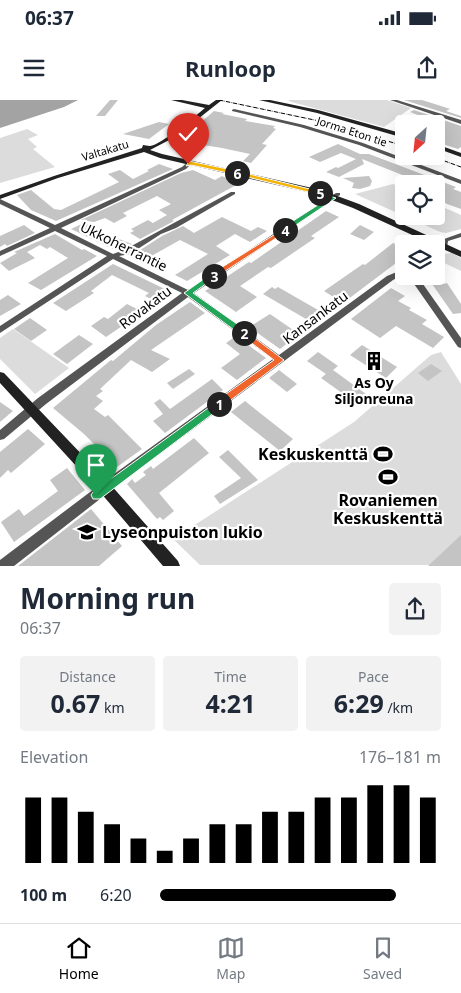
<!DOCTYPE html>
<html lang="en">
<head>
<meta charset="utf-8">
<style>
  :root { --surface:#fff; --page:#f2f2f3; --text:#1f2937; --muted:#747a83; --line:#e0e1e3; --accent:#000 }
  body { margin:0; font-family:"Noto Sans",sans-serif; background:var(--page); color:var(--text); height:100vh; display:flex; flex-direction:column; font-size:19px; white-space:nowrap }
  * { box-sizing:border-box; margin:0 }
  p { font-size:16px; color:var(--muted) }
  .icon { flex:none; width:28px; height:28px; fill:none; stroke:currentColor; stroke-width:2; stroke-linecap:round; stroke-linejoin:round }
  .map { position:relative; height:466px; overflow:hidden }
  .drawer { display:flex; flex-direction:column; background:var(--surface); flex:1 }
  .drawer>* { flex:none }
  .needle { width:32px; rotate:207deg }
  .buttons { position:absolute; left:395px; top:15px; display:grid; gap:10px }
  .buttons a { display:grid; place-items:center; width:50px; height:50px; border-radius:5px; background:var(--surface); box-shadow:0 5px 20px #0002; font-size:25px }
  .pin { position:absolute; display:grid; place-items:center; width:42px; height:42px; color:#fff; margin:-51px -21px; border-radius:50% 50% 50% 0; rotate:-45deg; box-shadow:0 0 5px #0007 }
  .pin .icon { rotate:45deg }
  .km { position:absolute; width:25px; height:25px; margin:-12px; border-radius:50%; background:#222; color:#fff; font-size:14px; line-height:25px; text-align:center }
  .round { display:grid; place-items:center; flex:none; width:52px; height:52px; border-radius:5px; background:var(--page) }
  .headline { display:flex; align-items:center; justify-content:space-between; height:85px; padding:0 20px }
  h1 { font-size:28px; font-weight:700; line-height:38px }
  .metrics { display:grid; grid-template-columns:repeat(3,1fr); gap:8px; height:85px; padding:5px 20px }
  .metrics div { display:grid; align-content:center; border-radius:5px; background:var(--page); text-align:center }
  .metrics b { font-size:25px; font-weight:700 }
  .metrics small { font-size:14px; font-weight:400 }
  .metrics p { font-size:14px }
  .chart { height:140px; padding:10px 20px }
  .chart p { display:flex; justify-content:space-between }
  .chart svg { width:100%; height:90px; margin-top:5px; stroke:var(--accent); stroke-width:6 }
  ul { padding:0 20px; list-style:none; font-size:16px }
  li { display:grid; grid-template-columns:80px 60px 1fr; align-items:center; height:38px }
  li i { height:12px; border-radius:6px; background:var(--accent) }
  .status { display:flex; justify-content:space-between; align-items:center; height:35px; padding:0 25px; background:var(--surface); direction:ltr }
  .status svg { height:14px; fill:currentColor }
  header { display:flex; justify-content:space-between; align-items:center; height:65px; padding:0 20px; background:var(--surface); font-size:22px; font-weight:700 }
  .menu { display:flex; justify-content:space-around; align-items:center; height:70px; border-top:1px solid var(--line); background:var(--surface); font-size:14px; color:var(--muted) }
  .menu a { display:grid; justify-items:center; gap:2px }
  .menu .on { color:var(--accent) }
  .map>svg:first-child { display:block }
</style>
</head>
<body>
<div class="status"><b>06:37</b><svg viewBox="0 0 49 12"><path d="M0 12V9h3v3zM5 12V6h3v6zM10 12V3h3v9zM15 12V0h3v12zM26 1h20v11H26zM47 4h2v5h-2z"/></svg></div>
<header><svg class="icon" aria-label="menu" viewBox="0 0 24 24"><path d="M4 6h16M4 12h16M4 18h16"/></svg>Runloop<svg class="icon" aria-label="share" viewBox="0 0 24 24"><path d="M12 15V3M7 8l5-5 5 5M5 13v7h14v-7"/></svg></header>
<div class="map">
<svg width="461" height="466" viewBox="0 0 461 466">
  <rect width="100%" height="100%" fill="#fff"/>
  <g fill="#dcdcdc">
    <polygon points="290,0 387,0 411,8 384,27 288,1"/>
    <polygon points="27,29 38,35 28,39 37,47 33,49 55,67 0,83 0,38"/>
    <polygon points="393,84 404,88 404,116 355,94"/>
    <polygon points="436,104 461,115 461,129 446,133 440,132 405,116 436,116"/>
    <polygon points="452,153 461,158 461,171 436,159 442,154"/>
    <polygon points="13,229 69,268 35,294 0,259 0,238"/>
    <polygon points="441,252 461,284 461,465 200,465 173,439 354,322 431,255"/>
  </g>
  <polygon fill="#a3a3a3" points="0,0 78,0 64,7 0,28"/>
  <g fill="#c4c4c4">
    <polygon points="110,0 118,0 105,16 96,16"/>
    <polygon points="404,0 422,0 441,6 450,9 446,11 461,16 461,18"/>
    <polygon points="414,10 461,26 461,47 458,49 436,42 436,22 410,12"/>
    <polygon points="214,11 224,13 222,14 247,19 245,21 275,26 273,28 276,29 262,44 267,45 251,63 243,61 250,54 222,48 203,45 195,52 186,50 194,44 179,41"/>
    <polygon points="159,22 169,24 149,39 123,34"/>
    <polygon points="338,44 360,54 369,54 456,87 453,89 461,92 461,109 447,104 439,99 436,95 436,84 425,84 362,59 364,64 339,77 326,72 336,67 338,68 356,59 341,53 320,62 309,57"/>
    <polygon points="159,64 173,69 56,121 31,110 17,95 31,90 54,109 61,110 119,82 108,74 120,70 133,79 149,71 147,70"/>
    <polygon points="193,70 215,80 222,76 238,84 172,120 174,121 140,139 130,133 134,131 131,129 148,120 153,123 167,115 159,110 171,104 157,96 123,113 127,116 114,123 105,118 94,122 81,120 181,73"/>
    <polygon points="369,76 372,81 370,86 360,89 352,88 354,83 343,78"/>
    <polygon points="326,111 339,117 311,136 315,138 271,168 268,167 240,186 257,197 236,212 205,191 249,162 251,163"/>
    <polygon points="222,117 251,131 258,127 267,131 250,142 235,134 216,146 230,155 187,181 175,175 208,154 180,140 146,159 134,154 162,136 183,126 194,133"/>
    <polygon points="84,123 119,139 132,144 123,148 117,147 113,149 71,129"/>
    <polygon points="24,125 35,133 7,146 5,144 0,147 0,136"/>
    <polygon points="360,125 374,132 364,140 350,134"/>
    <polygon points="55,134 82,150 84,149 97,156 41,190 28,183 68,158 50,147 47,149 40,145 27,152 35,158 9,171 0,163 17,153 14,152"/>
    <polygon points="393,143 404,148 404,157 343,203 324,191 363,164 365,165"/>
    <polygon points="113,164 171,192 157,202 145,196 149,193 112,175 91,191 94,193 66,211 53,203"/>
    <polygon points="442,180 444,184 447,183 461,204 461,213 453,214 430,181"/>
    <polygon points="272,187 275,189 278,187 318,210 316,212 317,214 310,220 306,219 263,194"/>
    <polygon points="391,188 405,196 398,201 411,208 409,210 427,220 422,224 444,237 433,248 396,226 380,238 351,219"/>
    <polygon points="8,195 21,204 0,216 0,200"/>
    <polygon points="190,202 205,213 151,250 170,259 152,272 131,260 100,289 103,291 96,296 103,301 94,309 105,317 108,315 142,349 117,367 84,334 53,308 111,260 113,261 156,225"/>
    <polygon points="127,204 143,212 106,237 91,226 104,217 108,219"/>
    <polygon points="270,214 299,234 280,249 249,227"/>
    <polygon points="30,218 47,230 31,241 14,229"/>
    <polygon points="79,235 93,244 67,264 53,254"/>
    <polygon points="236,236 266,258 237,280 221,268 240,254 226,243"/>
    <polygon points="362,245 397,267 386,278 350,255"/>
    <polygon points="318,252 338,266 333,270 366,294 356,303 321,278 326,274 307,261"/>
    <polygon points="431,264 442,271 428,281 418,273"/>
    <polygon points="189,269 195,274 173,289 167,283"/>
    <polygon points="279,270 297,284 287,292 269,278"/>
    <polygon points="212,279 223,290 165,333 153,321 163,314 154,303 160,299 170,309"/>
    <polygon points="245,301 293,339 280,351 231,312"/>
    <polygon points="0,302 13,311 0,322"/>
    <polygon points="28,329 45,344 11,373 8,370 0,378 0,352"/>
    <polygon points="194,338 209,353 159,393 174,411 163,420 160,417 157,419 127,384 132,379 135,383 146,375 143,372 151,366 153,369"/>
    <polygon points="228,350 258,380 220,404 214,396 241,378 219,357"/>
    <polygon points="67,368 85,390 14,442 1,422 19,409 24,416 58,391 50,380"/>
    <polygon points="91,409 122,446 99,466 18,466"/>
    <polygon points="461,435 461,466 428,466"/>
  </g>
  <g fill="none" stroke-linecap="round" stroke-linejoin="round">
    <g fill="#555" fill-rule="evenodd">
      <polygon points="390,0 397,0 461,20 461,24"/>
      <polygon points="234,9 304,25 363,43 461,80 461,84 359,45 300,27 232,11 232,10"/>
      <polygon points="189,61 192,63 186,69 61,128 113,154 124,150 231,92 235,92 235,94 176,128 161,134 130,154 119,156 188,190 336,93 340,93 340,95 194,193 279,255 387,176 404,169 404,174 393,180 118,385 14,466 0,466 0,460 110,377 273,259 188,197 46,304 4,339 0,340 0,330 38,298 182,193 113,159 0,233 0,226 107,156 55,131 0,156 0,151 50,128 0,104 0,99 55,125 182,67"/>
      <polygon points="461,133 461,137 448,141 447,148 436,153 436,148 441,144 436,145 436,144 430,144"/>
      <polygon points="407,176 418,177 461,238 461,248 458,247 412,181"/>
    </g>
    <g fill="#222" fill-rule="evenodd">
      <path d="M 171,0 L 182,0 L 209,5 L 216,0 L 222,0 L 175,37 L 150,50 L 162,54 L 321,90 L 359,104 L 461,151 L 461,157 L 436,146 L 436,144 L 432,144 L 353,108 L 316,94 L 160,58 L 144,52 L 58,78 L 0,99 L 0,95 L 54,76 L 142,48 L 143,45 C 145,45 147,46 150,46 C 161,45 195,16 205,8 Z"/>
      <polygon points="259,0 270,0 318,10 404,34 404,38 317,13"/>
      <polygon points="436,44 461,53 461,57 436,48"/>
      <polygon points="0,272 4,273 110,384 178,461 180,466 163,466 100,392 0,283"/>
    </g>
    <g stroke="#000" stroke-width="1" stroke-dasharray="4.5 1 0.5 1" stroke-linecap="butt">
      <polyline points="219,0 324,22 404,46"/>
      <polyline points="431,56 461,67"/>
    </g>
  </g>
  <polygon fill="#22a559" stroke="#fff" points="219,300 223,301 223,306 100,399 93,399 91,395 93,392"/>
  <polygon fill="#f0652b" stroke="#fff" points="244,230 284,260 223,306 216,306 216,301 274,260 241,235 240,233"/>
  <polygon fill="#22a559" stroke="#fff" points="211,174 217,176 193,193 247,231 247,235 241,235 184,193"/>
  <polygon fill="#f0652b" stroke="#fff" points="285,128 287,128 287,131 216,177 211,177 211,174"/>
  <polygon fill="#22a559" stroke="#fff" points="317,92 336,98 287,131 282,131 282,128 329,98 317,94"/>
  <polygon fill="#f5b400" stroke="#fff" points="237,71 322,92 322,93 320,95 235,74"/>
  <polygon fill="#f5b400" stroke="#fff" points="189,61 237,71 239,73 237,75 191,65 186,66"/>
  <defs>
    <g id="building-bare" transform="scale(1.5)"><path d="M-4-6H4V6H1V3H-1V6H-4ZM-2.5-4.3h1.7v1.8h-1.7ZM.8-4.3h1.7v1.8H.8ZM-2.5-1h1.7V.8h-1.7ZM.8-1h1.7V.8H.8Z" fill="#000" stroke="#fff" stroke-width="2.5" paint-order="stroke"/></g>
    <g id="stadium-bare" transform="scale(1.5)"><path d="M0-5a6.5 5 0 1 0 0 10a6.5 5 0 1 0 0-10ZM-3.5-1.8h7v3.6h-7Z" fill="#000" stroke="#fff" stroke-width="2.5" paint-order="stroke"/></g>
    <g id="school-bare" transform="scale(1.5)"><path d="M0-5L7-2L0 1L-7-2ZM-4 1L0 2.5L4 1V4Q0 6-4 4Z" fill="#000" stroke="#fff" stroke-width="2.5" paint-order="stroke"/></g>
  </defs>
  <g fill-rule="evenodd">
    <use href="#building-bare" x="374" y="261"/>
    <use href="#stadium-bare" x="383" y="354"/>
    <use href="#stadium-bare" x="388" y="377"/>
    <use href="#school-bare" x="87" y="432"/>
  </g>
  <g text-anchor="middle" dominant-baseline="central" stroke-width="4.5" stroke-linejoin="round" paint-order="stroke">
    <g font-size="11" fill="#000" stroke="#fff">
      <text transform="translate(352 31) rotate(18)">Jorma Eton tie</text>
      <text transform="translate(105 50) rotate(-17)">Valtakatu</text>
    </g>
    <g font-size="14" fill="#000" stroke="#fff">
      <text transform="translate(124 146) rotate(26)">Ukkoherrantie</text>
      <text transform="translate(145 207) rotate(-37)">Rovakatu</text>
      <text transform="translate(315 217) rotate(-37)">Kansankatu</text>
    </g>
    <g font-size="14" font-weight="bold" fill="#000" stroke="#fff">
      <text x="374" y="282">As Oy<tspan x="374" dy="16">Siljonreuna</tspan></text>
    </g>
    <g font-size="16" font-weight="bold" fill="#000" stroke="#fff" text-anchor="end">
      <text x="368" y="354">Keskuskenttä</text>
      <text x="388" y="400" text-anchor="middle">Rovaniemen<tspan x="388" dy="18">Keskuskenttä</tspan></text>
      <text x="102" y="432" text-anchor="start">Lyseonpuiston lukio</text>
    </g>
  </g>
</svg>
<div class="buttons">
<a><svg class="needle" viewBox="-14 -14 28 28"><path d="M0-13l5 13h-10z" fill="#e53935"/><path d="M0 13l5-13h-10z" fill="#747a83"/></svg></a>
<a><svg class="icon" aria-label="locate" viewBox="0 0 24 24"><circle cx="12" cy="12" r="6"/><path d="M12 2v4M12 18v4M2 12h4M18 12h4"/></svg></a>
<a><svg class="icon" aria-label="layers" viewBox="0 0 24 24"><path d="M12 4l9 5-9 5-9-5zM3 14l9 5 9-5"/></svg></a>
</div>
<div class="pin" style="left:96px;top:395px;background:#1e9e55"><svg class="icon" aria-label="arrive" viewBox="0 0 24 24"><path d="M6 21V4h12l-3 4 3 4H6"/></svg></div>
<div class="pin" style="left:188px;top:64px;background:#d93025"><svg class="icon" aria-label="check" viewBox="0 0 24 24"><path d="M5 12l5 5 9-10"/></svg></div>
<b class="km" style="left:219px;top:304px">1</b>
<b class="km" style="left:244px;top:233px">2</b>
<b class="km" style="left:214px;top:176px">3</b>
<b class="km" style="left:285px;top:130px">4</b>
<b class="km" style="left:320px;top:93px">5</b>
<b class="km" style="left:237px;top:73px">6</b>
</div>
<section class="drawer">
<div class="headline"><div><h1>Morning run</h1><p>06:37</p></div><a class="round"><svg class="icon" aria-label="share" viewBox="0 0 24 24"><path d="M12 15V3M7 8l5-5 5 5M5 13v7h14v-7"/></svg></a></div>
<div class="metrics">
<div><p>Distance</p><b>0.67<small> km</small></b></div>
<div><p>Time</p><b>4:21</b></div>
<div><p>Pace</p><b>6:29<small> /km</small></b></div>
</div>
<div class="chart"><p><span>Elevation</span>176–181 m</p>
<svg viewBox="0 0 160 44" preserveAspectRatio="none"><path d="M5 44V12M15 44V12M25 44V19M35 44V25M45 44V32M55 44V38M65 44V32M75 44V25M85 44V25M95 44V19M105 44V19M115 44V12M125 44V12M135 44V6M145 44V6M155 44V12"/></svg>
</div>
<ul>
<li><b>100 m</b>6:20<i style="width:84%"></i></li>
</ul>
</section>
<nav class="menu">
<a class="on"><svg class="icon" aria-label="home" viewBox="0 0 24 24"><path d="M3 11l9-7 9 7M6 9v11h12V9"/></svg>Home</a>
<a><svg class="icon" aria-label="map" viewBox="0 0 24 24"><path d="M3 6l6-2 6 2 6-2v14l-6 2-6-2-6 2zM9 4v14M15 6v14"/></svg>Map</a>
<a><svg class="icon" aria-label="saved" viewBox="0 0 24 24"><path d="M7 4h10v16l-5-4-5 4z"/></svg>Saved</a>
</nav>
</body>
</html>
